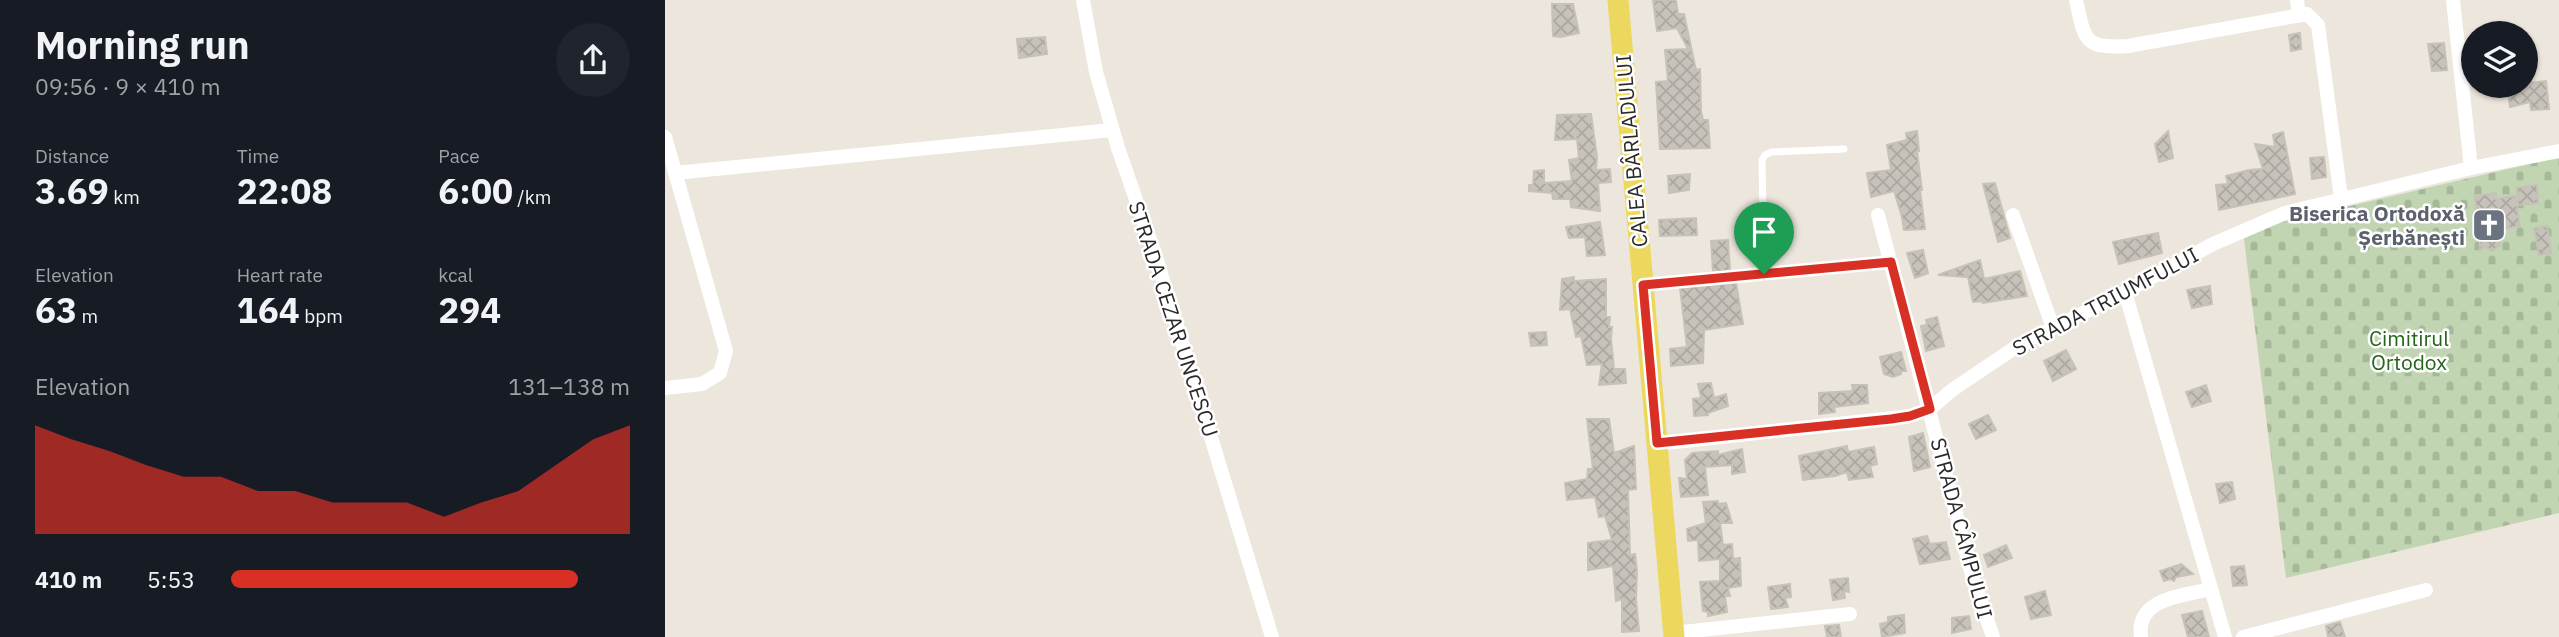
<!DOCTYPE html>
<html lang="en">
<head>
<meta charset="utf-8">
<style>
  :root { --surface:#171b24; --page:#20242c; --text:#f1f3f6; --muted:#9ea1a6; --accent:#d93025 }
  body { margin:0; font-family:"IBM Plex Sans",sans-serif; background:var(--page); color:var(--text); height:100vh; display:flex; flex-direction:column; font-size:26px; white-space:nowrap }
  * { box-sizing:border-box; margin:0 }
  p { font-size:23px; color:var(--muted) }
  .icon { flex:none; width:38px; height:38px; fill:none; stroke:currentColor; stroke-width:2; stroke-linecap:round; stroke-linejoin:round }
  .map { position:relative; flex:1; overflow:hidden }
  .details { display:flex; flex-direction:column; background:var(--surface); width:665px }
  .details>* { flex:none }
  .fabs { position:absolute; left:1796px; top:21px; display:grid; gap:14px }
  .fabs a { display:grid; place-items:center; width:77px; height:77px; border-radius:50%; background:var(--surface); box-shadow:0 2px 5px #0004; font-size:35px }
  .pin { position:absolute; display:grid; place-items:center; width:60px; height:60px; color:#fff; margin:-72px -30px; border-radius:50% 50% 50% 0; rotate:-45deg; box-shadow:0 0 7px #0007 }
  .pin .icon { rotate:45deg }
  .round { display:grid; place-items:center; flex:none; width:74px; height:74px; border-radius:37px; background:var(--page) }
  .overview { display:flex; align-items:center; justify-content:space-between; height:119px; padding:0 35px }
  h1 { font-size:38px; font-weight:700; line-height:52px }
  .metrics { display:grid; grid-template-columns:repeat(3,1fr); gap:10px; height:119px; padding:7px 35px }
  .metrics div { display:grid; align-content:center }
  .metrics b { font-size:35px; font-weight:700 }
  .metrics small { font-size:19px; font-weight:400 }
  .metrics p { font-size:19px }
  .chart { height:196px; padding:14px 35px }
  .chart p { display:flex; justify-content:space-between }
  .chart svg { width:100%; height:126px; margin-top:7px; fill:var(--accent); opacity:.7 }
  ul { padding:0 35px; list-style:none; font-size:23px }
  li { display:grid; grid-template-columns:112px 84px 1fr; align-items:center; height:52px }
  li i { height:18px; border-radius:9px; background:var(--accent) }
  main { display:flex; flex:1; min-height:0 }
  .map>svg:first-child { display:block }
</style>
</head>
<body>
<main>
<section class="details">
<div class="overview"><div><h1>Morning run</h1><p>09:56 · 9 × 410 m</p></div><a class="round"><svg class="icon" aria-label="share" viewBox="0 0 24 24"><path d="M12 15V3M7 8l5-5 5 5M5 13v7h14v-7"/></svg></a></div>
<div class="metrics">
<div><p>Distance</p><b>3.69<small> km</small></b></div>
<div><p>Time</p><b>22:08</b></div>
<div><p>Pace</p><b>6:00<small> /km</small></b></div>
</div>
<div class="metrics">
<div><p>Elevation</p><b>63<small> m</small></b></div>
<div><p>Heart rate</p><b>164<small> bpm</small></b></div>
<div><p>kcal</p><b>294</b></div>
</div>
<div class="chart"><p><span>Elevation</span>131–138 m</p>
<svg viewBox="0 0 160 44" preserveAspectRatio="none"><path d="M0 44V6L10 11L20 15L30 20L40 24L50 24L60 29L70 29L80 33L90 33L100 33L110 38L120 33L130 29L140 20L150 11L160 6V44z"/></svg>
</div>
<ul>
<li><b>410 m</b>5:53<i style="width:87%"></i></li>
</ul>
</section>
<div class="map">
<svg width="1894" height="637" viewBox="0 0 1894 637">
  <defs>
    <pattern id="cemetery-stones" width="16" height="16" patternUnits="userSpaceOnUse" patternTransform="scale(1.75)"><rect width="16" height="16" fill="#c1d5b3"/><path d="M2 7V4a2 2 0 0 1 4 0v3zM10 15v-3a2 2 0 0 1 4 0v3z" fill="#a6b79a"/></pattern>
    <pattern id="building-cross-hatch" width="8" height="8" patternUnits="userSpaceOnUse" patternTransform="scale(1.75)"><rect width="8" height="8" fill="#c7c3bb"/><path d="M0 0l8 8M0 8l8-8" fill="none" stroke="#aba8a1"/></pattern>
  </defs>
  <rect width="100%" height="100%" fill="#ece6dc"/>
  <polygon fill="url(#cemetery-stones)" points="1894,157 1894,513 1621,578 1578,231"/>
  <g fill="url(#building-cross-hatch)" stroke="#c7c2b6" stroke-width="2">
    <polygon points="988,0 1011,0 1013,14 1019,14 1031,70 1035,69 1036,111 1038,120 1043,120 1045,148 995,149 991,82 1003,81 1000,50 1023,49 1012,28 992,31"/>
    <polygon points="887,4 908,4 914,33 896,37 888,36"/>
    <polygon points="1635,33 1636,49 1626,51 1624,35"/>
    <polygon points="380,37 382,54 354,58 352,39"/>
    <polygon points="1779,43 1782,70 1767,71 1763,44"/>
    <polygon points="1881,81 1884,109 1866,110 1865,102 1845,107 1842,86 1864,86 1864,83"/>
    <polygon points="926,114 932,157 931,170 945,169 946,182 933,183 935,211 906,207 905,199 888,199 887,193 864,191 864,185 868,185 869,171 879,170 879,183 907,181 904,160 914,158 912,139 890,140 892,115"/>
    <polygon points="1252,131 1254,151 1252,151 1257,190 1255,190 1260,229 1239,230 1237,217 1229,191 1206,197 1202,173 1226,170 1222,145 1242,140 1241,133"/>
    <polygon points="1503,131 1508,158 1494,162 1490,144"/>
    <polygon points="1618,132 1630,194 1554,210 1551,185 1563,184 1561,176 1584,170 1598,169 1590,144 1610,147 1608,135"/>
    <polygon points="1659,157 1661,177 1647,179 1645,158"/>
    <polygon points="1025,174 1024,190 1004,193 1003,176"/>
    <polygon points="1330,183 1345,238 1333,242 1318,184"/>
    <polygon points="1872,185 1873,203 1853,205 1852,188"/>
    <polygon points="1831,193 1831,199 1850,196 1855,226 1832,230 1835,245 1827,251 1821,247 1815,249 1810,196"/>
    <polygon points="1031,218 1032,235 995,236 994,220"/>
    <polygon points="935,222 940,255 922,256 920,237 904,238 901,227"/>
    <polygon points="1882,226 1886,253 1874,255 1869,228"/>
    <polygon points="1493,233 1497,253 1454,264 1448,242"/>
    <polygon points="1063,240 1065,271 1048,272 1046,241"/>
    <polygon points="1258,250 1263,273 1250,278 1242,253"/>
    <polygon points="1315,260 1319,279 1355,271 1362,296 1318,303 1319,301 1308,302 1303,277 1273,275"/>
    <polygon points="909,277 909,281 941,279 941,317 945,317 944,327 947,327 946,339 949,369 960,369 961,383 934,385 937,364 922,365 916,336 911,337 905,309 895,310 897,279"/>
    <polygon points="1071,283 1078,324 1039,330 1038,363 1006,366 1005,349 1022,347 1015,288"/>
    <polygon points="1545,286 1547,304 1527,308 1522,290"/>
    <polygon points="1272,317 1279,346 1261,351 1256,326 1262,325 1261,320"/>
    <polygon points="881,332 882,345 866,346 864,333"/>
    <polygon points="1401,350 1411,369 1388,381 1379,361"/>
    <polygon points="1236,352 1241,371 1236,371 1236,374 1228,377 1219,374 1215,357"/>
    <polygon points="1046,383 1049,398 1061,394 1063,406 1043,413 1043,415 1029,416 1028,399 1036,398 1033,384"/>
    <polygon points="1187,385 1202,385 1203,403 1169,407 1170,412 1154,414 1154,393 1188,391"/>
    <polygon points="1541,385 1546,401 1527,407 1521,392"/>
    <polygon points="1323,415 1331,430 1311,439 1304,424"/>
    <polygon points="922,419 944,419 949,453 969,446 971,489 963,490 965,555 970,554 972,571 971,599 974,631 957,632 957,599 951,601 948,566 923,570 923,543 947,540 940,516 934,517 930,497 902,500 900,483 922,479 923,469 928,469"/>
    <polygon points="1258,433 1265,467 1249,471 1244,437"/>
    <polygon points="1182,446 1183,452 1209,447 1212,464 1205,466 1208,477 1184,480 1182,472 1170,476 1138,480 1134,456"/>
    <polygon points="1077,449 1080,472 1067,474 1067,465 1040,467 1043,495 1016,497 1014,478 1022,479 1020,460 1027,453 1053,451 1053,455"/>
    <polygon points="1567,482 1570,499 1555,503 1551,484"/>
    <polygon points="1053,501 1053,504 1061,503 1067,523 1055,523 1058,545 1067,544 1068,559 1075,558 1076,586 1063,588 1065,596 1060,596 1062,612 1043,616 1043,612 1038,611 1035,582 1055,581 1055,559 1034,561 1033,540 1023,541 1022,529 1041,523 1038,502"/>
    <polygon points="1262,536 1265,544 1281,542 1285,559 1255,564 1248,539"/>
    <polygon points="1341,545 1347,558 1323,567 1319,555"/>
    <polygon points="1516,564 1528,574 1511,577 1509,581 1505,579 1499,581 1495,571"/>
    <polygon points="1579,566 1582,585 1568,586 1566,567"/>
    <polygon points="1183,578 1184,592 1179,591 1180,598 1168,600 1165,580"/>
    <polygon points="1125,584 1126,597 1120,598 1123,607 1106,609 1103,587"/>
    <polygon points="1380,591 1386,615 1366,619 1360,597"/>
    <polygon points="1537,611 1544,637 1523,637 1517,615"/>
    <polygon points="1239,615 1240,633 1217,637 1215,624 1223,622 1223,617"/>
    <polygon points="1304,616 1306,629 1287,633 1287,618"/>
    <polygon points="1675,622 1680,637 1663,637 1661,626"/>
    <polygon points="1174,625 1176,637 1162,637 1160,626"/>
  </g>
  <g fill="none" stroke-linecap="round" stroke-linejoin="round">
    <g stroke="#fff" stroke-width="7">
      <polyline points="1099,274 1097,160 1100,155 1107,152 1179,149"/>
      <polyline points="979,285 1225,262"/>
    </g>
    <g stroke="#fff" stroke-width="14">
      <polyline points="418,0 431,72 453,148 490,254 607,637"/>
      <path d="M 1411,0 C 1420,40 1418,49 1463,46 L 1642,14 L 1653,25 L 1676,198"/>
      <polyline points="1632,0 1634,15"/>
      <polyline points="1788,0 1806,168"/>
      <polyline points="0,137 61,351 55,373 37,384 0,388"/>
      <polyline points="10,173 447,130"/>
      <polyline points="1213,215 1307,575 1328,637"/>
      <polyline points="1348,215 1388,328"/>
      <polyline points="1460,292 1560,637"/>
      <polyline points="992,444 1245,416 1265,409 1287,390 1354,345 1460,292 1548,244 1620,213 1806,168 1894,151"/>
      <polyline points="1009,633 1185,614"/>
      <path d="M 1476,637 C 1470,598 1518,596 1546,589"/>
      <polyline points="1578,637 1761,590"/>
    </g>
    <polyline stroke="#edd85f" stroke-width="21" points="953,0 1009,637"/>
  </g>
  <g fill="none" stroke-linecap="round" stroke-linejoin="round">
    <g stroke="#fff" stroke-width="14">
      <polygon id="route" points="1226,262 1265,409 1245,416 1226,419 992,443 978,285"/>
    </g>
    <use href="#route" stroke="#d93025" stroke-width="9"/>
  </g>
  <defs>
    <g id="church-square" transform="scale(1.75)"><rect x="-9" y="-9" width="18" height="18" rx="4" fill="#6b7280" stroke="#fff"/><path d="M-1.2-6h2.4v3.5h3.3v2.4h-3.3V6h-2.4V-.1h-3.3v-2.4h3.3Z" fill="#fff"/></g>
  </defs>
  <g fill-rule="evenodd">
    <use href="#church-square" x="1824" y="225"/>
  </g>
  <g text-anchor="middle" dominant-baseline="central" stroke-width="5" stroke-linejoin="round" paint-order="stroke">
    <g font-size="21" fill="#2a2a2a" stroke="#fff">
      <text transform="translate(966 151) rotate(-95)">CALEA BÂRLADULUI</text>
      <text transform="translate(1440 301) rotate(-28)">STRADA TRIUMFULUI</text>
      <text transform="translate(509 319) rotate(72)">STRADA CEZAR UNCESCU</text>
      <text transform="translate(1297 528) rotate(75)">STRADA CÂMPULUI</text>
    </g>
    <g font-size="21" font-weight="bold" fill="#5b616d" stroke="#fff" text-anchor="end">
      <text x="1800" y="213">Biserica Ortodoxă<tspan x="1800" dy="24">Șerbănești</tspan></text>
    </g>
    <g font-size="21" fill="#24651b" stroke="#fff">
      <text x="1744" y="338">Cimitirul<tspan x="1744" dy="24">Ortodox</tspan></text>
    </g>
  </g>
</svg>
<div class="fabs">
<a><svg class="icon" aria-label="layers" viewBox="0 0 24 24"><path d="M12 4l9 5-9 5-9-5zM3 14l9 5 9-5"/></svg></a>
</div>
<div class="pin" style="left:1099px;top:274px;background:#1e9e55"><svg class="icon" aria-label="arrive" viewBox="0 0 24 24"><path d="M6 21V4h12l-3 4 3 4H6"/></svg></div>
</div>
</main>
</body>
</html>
